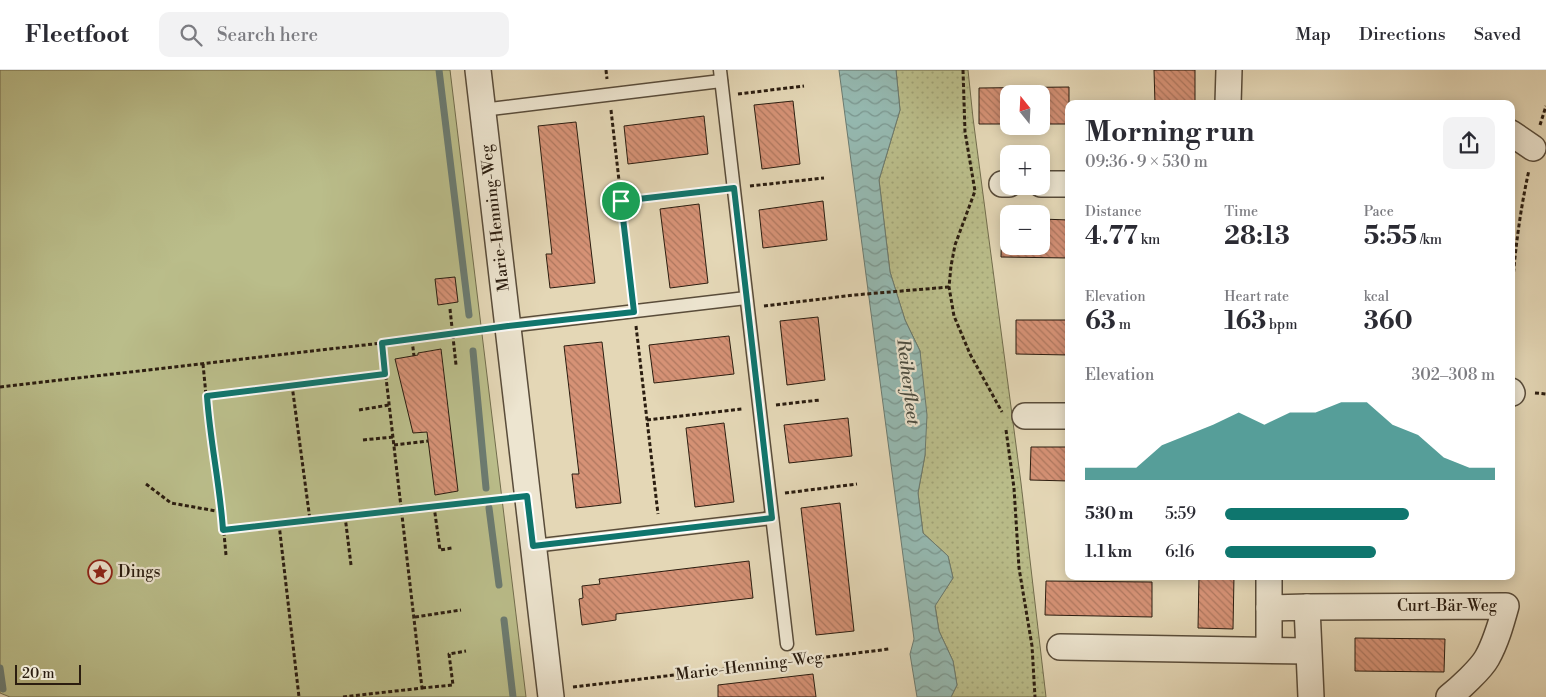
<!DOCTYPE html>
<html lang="en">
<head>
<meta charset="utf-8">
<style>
  :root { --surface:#fff; --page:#f2f2f3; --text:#2b2b33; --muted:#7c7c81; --line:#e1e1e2; --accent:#0f766e }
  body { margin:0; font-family:"Libre Bodoni",serif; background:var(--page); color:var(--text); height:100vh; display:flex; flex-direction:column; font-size:19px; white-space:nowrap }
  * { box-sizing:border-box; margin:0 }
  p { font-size:16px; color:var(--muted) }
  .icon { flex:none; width:28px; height:28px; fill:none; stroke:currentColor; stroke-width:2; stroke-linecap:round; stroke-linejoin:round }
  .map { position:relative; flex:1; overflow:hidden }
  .side { position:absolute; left:1065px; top:30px; width:450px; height:480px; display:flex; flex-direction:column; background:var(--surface); border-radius:10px; box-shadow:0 2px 12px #0003 }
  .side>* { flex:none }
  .needle { width:32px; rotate:342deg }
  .controls { position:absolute; left:1000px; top:15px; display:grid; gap:10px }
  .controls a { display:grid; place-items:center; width:50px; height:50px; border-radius:10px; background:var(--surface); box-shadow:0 2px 12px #0003; font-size:25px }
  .scale { position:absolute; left:15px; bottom:12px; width:66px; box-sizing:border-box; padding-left:5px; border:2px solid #2b1d10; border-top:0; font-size:14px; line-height:18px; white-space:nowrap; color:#2b1d10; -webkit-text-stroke:4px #ede5d0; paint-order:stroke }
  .pin { position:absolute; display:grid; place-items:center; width:42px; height:42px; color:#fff; margin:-21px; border:2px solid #fff; border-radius:50%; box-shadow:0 1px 5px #0007 }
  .round { display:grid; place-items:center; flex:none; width:52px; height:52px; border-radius:10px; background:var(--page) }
  .overview { display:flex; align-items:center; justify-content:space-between; height:85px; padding:0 20px }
  h1 { font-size:28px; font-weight:700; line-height:38px }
  .figures { display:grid; grid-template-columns:repeat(3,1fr); gap:8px; height:85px; padding:5px 20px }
  .figures div { display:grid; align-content:center }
  .figures b { font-size:25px; font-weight:700 }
  .figures small { font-size:14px; font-weight:400 }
  .figures p { font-size:14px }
  .chart { height:140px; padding:10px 20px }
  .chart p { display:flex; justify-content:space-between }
  .chart svg { width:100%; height:90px; margin-top:5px; fill:var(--accent); opacity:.7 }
  ul { padding:0 20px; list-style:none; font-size:16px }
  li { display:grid; grid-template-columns:80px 60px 1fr; align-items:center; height:38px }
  li i { height:12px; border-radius:6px; background:var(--accent) }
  header { display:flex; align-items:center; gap:30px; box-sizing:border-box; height:70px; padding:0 25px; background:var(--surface); border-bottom:1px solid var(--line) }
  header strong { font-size:24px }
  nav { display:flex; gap:28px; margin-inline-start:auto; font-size:18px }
  .search { width:350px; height:45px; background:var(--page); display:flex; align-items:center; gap:12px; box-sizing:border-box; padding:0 18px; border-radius:10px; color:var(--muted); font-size:19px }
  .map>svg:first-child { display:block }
</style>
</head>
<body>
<header>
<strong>Fleetfoot</strong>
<div class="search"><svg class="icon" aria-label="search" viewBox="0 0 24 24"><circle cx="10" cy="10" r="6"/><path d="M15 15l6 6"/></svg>Search here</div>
<nav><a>Map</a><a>Directions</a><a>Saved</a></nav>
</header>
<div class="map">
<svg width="1546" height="627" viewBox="0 0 1546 627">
  <defs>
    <pattern id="grass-dots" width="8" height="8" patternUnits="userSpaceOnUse" patternTransform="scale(1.25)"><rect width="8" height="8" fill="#babd8a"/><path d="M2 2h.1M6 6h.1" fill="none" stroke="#a0a276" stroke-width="1.8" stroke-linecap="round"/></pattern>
    <pattern id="water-waves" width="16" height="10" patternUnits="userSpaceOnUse" patternTransform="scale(1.25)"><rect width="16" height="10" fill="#95b9b1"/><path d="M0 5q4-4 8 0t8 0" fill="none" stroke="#7a968f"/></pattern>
    <pattern id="building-back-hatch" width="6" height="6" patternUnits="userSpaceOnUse" patternTransform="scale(1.25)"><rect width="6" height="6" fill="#d69276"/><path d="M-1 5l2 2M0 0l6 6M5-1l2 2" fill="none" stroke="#ae775f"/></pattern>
  </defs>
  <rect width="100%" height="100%" fill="#e4d7b6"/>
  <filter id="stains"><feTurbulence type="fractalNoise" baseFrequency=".004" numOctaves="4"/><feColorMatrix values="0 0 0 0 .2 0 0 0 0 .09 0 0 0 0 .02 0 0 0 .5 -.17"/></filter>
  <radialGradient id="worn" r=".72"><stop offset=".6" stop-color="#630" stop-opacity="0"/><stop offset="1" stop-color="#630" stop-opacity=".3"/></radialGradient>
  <polygon fill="url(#grass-dots)" stroke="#726d4d" points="896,0 968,0 973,48 1021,413 1046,627 951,627 957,615 953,591 939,561 935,535 953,508 948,486 923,463 918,423 925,385 920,281 905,250 890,202 879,110 900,40"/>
  <polygon fill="#babd8a" stroke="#726d4d" points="0,0 450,0 526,627 10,627 0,623"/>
  <polygon fill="url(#water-waves)" stroke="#6b7b71" points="839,0 896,0 900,40 879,110 890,202 905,250 920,281 927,345 925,385 918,423 923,463 948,486 953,508 935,536 939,561 953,591 957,615 951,627 917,627 910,584 914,569"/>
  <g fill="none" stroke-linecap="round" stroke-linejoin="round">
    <g stroke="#6b7b71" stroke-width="7">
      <polyline points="439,0 469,245"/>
      <polyline points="473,281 486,418"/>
      <polyline points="489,438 499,515"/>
      <polyline points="504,550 513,627"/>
      <polyline points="0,598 3,619"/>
    </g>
  </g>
  <g fill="url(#building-back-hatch)" stroke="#2b1d10">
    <polygon points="1154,0 1195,0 1195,34 1155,34"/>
    <polygon points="1069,17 1069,54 1041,54 1041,24 1009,24 1009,54 979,54 979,18"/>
    <polygon points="793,31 800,94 762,99 754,35"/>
    <polygon points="704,46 708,84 628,94 624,56"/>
    <polygon points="576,52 595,213 550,218 546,184 552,184 538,56"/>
    <polygon points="823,131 827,170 763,178 759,140"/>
    <polygon points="699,134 708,213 670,218 660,139"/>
    <polygon points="1002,148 1009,149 1009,176 1041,176 1041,149 1069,150 1069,188 1001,187"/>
    <polygon points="455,207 458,232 438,235 435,209"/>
    <polygon points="818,247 825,310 787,315 780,251"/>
    <polygon points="1016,250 1069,250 1069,285 1016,284"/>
    <polygon points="729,266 734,304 654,313 649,275"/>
    <polygon points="602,272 621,433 576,438 572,404 579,404 564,276"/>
    <polygon points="441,279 458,421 435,425 427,362 413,363 395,289 418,285 418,283"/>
    <polygon points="848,348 852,386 789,393 784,355"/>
    <polygon points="724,353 734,432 695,437 686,358"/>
    <polygon points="1031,377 1069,377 1069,411 1030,410"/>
    <polygon points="840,433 854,561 816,565 801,438"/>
    <polygon points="749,491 753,528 616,544 616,550 582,555 579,529 583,528 582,516 600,514 599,509"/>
    <polygon points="1199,506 1234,506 1233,559 1198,558"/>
    <polygon points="1046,511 1152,512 1152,547 1045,545"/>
    <polygon points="1355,568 1445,569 1444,602 1355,601"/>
    <polygon points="813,604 816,627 718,627 718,615"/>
  </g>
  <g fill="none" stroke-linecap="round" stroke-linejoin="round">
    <g stroke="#594c3a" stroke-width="15">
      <g id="lane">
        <polyline points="720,0 787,574"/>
        <polyline points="482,40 721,11"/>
        <polyline points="508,256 746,228"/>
        <polyline points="533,476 772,448"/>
      </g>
    </g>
    <g stroke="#594c3a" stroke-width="28">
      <g id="street">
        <polyline points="478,0 551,627"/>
        <polyline points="1228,34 1229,0"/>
        <polyline points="1511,63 1533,78"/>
        <polyline points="1002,114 1009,114"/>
        <polyline points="1041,114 1069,114"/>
        <polyline points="1511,321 1512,323"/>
        <polyline points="1025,346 1069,346"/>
        <polyline points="1269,506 1269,538 1307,537 1311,627"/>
        <path d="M 1307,537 L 1506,536 C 1501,554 1496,572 1487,588 C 1481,599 1459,619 1449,627"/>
        <polyline points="1269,538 1269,580"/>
        <polyline points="1060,577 1308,581"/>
      </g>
    </g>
    <g stroke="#2b1d10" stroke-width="3" stroke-dasharray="4 2.5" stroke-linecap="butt">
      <polyline points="606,0 607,9"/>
      <polyline points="963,0 965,62 975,121 955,175 951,196 949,217 954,246 970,284 1002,342"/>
      <polyline points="738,24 804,16"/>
      <polyline points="611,40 632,225"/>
      <polyline points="1540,55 1546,36"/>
      <polyline points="750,116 824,108"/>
      <polyline points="621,131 717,120"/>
      <path d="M 1511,235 C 1514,189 1519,145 1529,100"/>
      <polyline points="764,236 854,225 949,217"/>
      <polyline points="450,239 456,295"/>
      <polyline points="636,256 658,444"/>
      <polyline points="412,270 414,286"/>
      <polyline points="203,294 208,346 222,442 226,485"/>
      <polyline points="292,315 310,450"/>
      <polyline points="0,317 382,273 486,260"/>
      <polyline points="1535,323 1546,324"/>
      <polyline points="207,326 385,304"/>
      <polyline points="776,335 820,330"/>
      <polyline points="359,340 389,335"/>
      <polyline points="647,350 742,339"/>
      <polyline points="1511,356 1512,344"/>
      <polyline points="1006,360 1014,418 1019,498 1032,576 1035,627"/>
      <polyline points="363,370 393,367"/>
      <polyline points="394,375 428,371"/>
      <polyline points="146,414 171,433 222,442"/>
      <polyline points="785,423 857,414"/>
      <polyline points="434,436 440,480 452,478"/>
      <polyline points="345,446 351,495"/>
      <polyline points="279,454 299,627"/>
      <polyline points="223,460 505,428"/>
      <polyline points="415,547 461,540"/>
      <polyline points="794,591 889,579"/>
      <polyline points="573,617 785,592"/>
      <polyline points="422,618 453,615 449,584 466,581"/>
      <polyline points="343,627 422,618 382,273"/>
    </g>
    <use href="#lane" stroke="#ede5d0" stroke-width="12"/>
    <use href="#street" stroke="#ede5d0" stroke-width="25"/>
  </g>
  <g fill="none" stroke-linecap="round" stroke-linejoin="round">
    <g stroke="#fff" stroke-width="10">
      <path id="route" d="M 734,118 L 772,448 L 533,476 L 527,426 L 223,460 C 220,415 210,371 207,326 L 385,304 L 382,273 L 508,256 L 634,242 L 621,131 Z"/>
    </g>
    <use href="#route" stroke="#0f766e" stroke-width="6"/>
  </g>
  <defs>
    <g id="sight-ring" transform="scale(1.25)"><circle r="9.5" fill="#ede5d0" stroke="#8f2418" stroke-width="1.5"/><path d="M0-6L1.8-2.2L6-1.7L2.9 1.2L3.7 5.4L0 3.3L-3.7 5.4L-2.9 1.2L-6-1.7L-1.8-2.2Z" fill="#8f2418"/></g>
  </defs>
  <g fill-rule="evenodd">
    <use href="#sight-ring" x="100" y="502"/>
  </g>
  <g text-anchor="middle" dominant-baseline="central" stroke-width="4.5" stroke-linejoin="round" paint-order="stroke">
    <g font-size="16" fill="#2b1d10" stroke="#ede5d0">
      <text transform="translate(495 148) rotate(-97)">Marie-Henning-Weg</text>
      <text x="1447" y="536">Curt-Bär-Weg</text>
      <text transform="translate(749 596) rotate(-7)">Marie-Henning-Weg</text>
    </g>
    <g font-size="16" fill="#2b1d10" stroke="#ede5d0" text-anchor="start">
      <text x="118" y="502">Dings</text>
    </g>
    <g font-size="18" font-style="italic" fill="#4b4c40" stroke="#ede5d0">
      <text transform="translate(908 312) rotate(83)">Reiherfleet</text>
    </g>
  </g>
  <rect width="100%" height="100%" filter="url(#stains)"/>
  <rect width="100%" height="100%" fill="url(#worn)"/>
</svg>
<div class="controls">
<a><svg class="needle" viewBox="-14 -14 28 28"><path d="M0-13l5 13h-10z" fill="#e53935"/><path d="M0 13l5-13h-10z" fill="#7c7c81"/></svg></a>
<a>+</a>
<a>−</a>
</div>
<div class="scale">20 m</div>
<div class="pin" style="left:621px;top:131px;background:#1e9e55"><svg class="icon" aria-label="arrive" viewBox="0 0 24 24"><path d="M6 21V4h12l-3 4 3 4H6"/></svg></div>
<section class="side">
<div class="overview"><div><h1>Morning run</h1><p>09:36 · 9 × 530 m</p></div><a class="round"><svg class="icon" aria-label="share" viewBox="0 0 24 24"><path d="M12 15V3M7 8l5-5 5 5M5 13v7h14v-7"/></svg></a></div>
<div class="figures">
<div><p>Distance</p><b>4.77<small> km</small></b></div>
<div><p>Time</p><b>28:13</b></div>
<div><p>Pace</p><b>5:55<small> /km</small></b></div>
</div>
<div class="figures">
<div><p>Elevation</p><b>63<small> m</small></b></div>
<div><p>Heart rate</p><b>163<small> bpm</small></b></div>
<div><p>kcal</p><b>360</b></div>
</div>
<div class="chart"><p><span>Elevation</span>302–308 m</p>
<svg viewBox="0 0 160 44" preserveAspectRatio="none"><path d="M0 44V38L10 38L20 38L30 27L40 22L50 17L60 11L70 17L80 11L90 11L100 6L110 6L120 17L130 22L140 33L150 38L160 38V44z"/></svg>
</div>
<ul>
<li><b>530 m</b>5:59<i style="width:68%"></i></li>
<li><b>1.1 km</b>6:16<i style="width:56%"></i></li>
</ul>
</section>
</div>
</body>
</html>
